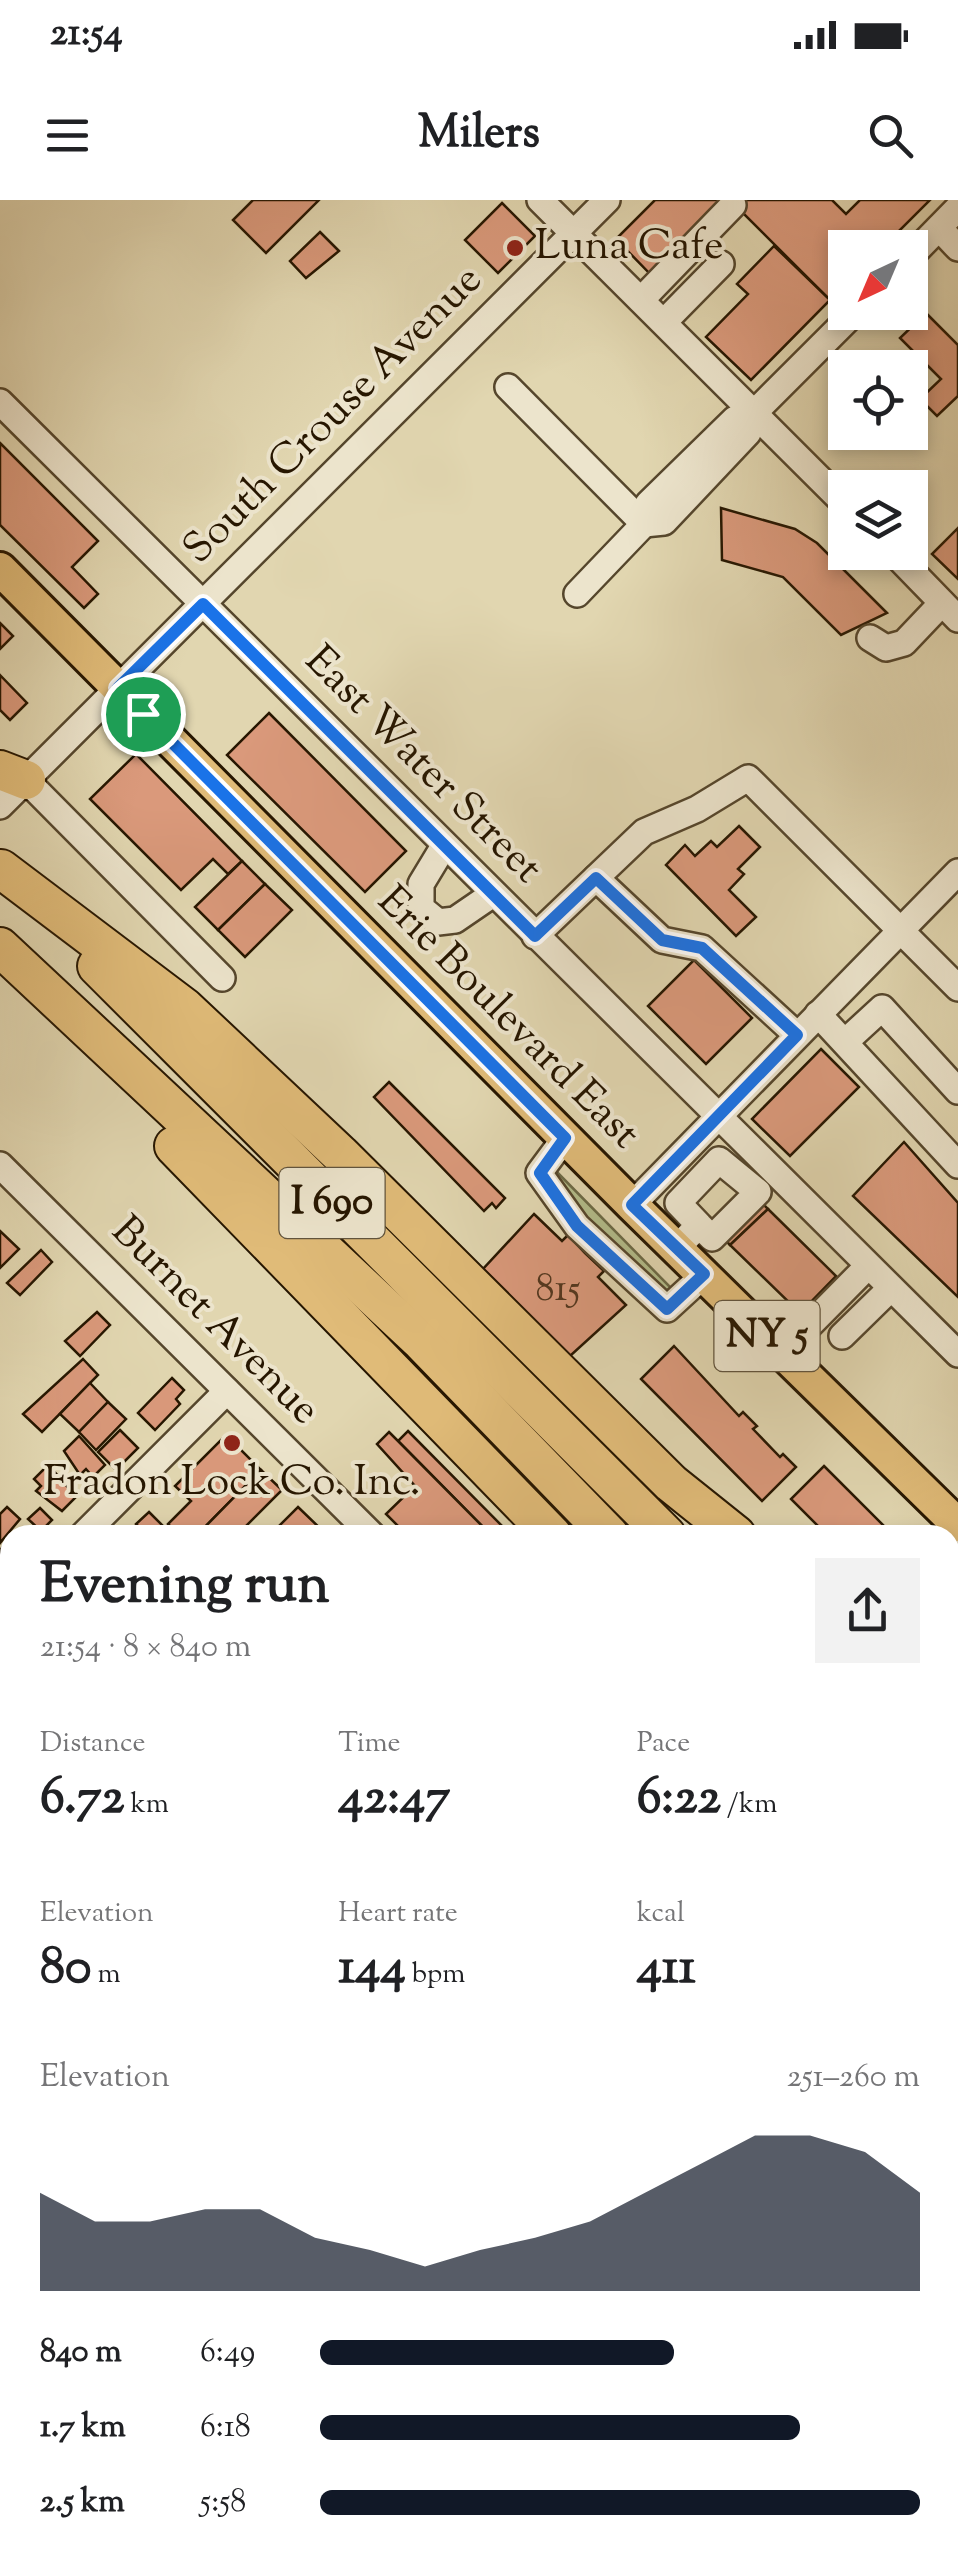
<!DOCTYPE html>
<html lang="en">
<head>
<meta charset="utf-8">
<style>
  :root { --surface:#fff; --page:#f2f2f2; --text:#202124; --muted:#757577; --accent:#111827 }
  body { margin:0; font-family:"Sorts Mill Goudy",serif; background:var(--page); color:var(--text); height:100vh; display:flex; flex-direction:column; font-size:38px; white-space:nowrap }
  * { box-sizing:border-box; margin:0 }
  p { font-size:32px; color:var(--muted) }
  .icon { flex:none; width:55px; height:55px; fill:none; stroke:currentColor; stroke-width:2; stroke-linecap:round; stroke-linejoin:round }
  .map { position:relative; flex:1; overflow:hidden }
  .side { position:absolute; left:0px; top:1325px; width:960px; height:1038px; display:flex; flex-direction:column; background:var(--surface); border-radius:30px 30px 0 0; box-shadow:0 5px 15px #0003 }
  .side>* { flex:none }
  .needle { width:65px; rotate:224deg }
  .buttons { position:absolute; left:828px; top:30px; display:grid; gap:20px }
  .buttons a { display:grid; place-items:center; width:100px; height:100px; border-radius:0px; background:var(--surface); box-shadow:0 5px 15px #0003; font-size:50px }
  .pin { position:absolute; display:grid; place-items:center; width:85px; height:85px; color:#fff; margin:-42px; border:5px solid #fff; border-radius:50%; box-shadow:0 2px 10px #0007 }
  .round { display:grid; place-items:center; flex:none; width:105px; height:105px; border-radius:0px; background:var(--page) }
  .overview { display:flex; align-items:center; justify-content:space-between; height:170px; padding:0 40px }
  h1 { font-size:55px; font-weight:700; line-height:75px }
  .stats { display:grid; grid-template-columns:repeat(3,1fr); gap:15px; height:170px; padding:10px 40px }
  .stats div { display:grid; align-content:center }
  .stats b { font-size:50px; font-weight:700 }
  .stats small { font-size:28px; font-weight:400 }
  .stats p { font-size:28px }
  .chart { height:280px; padding:20px 40px }
  .chart p { display:flex; justify-content:space-between }
  .chart svg { width:100%; height:180px; margin-top:10px; fill:var(--accent); opacity:.7 }
  ul { padding:0 40px; list-style:none; font-size:32px }
  li { display:grid; grid-template-columns:160px 120px 1fr; align-items:center; height:75px }
  li i { height:25px; border-radius:12px; background:var(--accent) }
  .status { display:flex; justify-content:space-between; align-items:center; height:70px; padding:0 50px; background:var(--surface); direction:ltr }
  .status svg { height:28px; fill:currentColor }
  header { display:flex; justify-content:space-between; align-items:center; height:130px; padding:0 40px; background:var(--surface); font-size:45px; font-weight:700 }
  .map>svg:first-child { display:block }
</style>
</head>
<body>
<div class="status"><b>21:54</b><svg viewBox="0 0 49 12"><path d="M0 12V9h3v3zM5 12V6h3v6zM10 12V3h3v9zM15 12V0h3v12zM26 1h20v11H26zM47 4h2v5h-2z"/></svg></div>
<header><svg class="icon" aria-label="menu" viewBox="0 0 24 24"><path d="M4 6h16M4 12h16M4 18h16"/></svg>Milers<svg class="icon" aria-label="search" viewBox="0 0 24 24"><circle cx="10" cy="10" r="6"/><path d="M15 15l6 6"/></svg></header>
<div class="map">
<svg width="958" height="2362" viewBox="0 0 958 2362">
  <rect width="100%" height="100%" fill="#e1d6b0"/>
  <filter id="stains"><feTurbulence type="fractalNoise" baseFrequency=".002" numOctaves="4"/><feColorMatrix values="0 0 0 0 .2 0 0 0 0 .09 0 0 0 0 .02 0 0 0 .5 -.17"/></filter>
  <radialGradient id="worn" r=".72"><stop offset=".6" stop-color="#630" stop-opacity="0"/><stop offset="1" stop-color="#630" stop-opacity=".3"/></radialGradient>
  <polygon fill="#b3bd8b" stroke="#6c6a46" stroke-width="2.5" points="553,968 671,1088 663,1092 605,1044 550,971"/>
  <g fill="#da997b" stroke="#261600" stroke-width="2.5">
    <polygon points="253,0 319,0 266,53 233,20"/>
    <polygon points="655,0 832,0 846,14 860,0 930,0 882,48 845,48 845,84 830,100 732,2 655,79 616,39"/>
    <polygon points="502,3 535,36 498,73 465,40"/>
    <polygon points="320,32 339,51 306,78 290,61"/>
    <polygon points="774,46 830,100 751,180 706,137 748,94 737,84"/>
    <polygon points="926,113 958,145 958,196 937,216 920,199 941,179 900,138"/>
    <polygon points="0,243 98,341 72,367 98,394 84,408 0,325"/>
    <polygon points="721,308 795,329 817,343 887,413 841,435 783,377 722,360"/>
    <polygon points="958,328 958,379 932,354"/>
    <polygon points="0,423 13,436 0,449"/>
    <polygon points="0,475 27,503 10,520 0,510"/>
    <polygon points="269,513 406,651 365,692 227,555"/>
    <polygon points="136,554 242,661 228,674 213,659 181,690 90,599"/>
    <polygon points="739,626 760,647 738,669 744,674 729,690 756,717 736,736 666,665 685,645 695,656 711,641 717,647"/>
    <polygon points="242,661 265,684 218,730 195,707"/>
    <polygon points="265,684 292,710 245,757 218,730"/>
    <polygon points="694,760 752,818 706,864 648,806"/>
    <polygon points="821,849 859,887 790,956 752,919"/>
    <polygon points="389,882 505,998 496,1008 492,1003 484,1011 374,897"/>
    <polygon points="904,942 958,1003 958,1097 853,996"/>
    <polygon points="758,999 768,1009 730,1045 720,1035"/>
    <polygon points="768,1009 836,1076 800,1113 730,1045"/>
    <polygon points="534,1014 562,1041 568,1035 585,1053 604,1071 598,1077 626,1105 570,1156 483,1069"/>
    <polygon points="0,1031 19,1049 0,1068"/>
    <polygon points="41,1050 52,1062 20,1095 7,1083"/>
    <polygon points="97,1112 110,1125 80,1156 65,1141"/>
    <polygon points="674,1146 739,1216 743,1212 757,1226 753,1229 780,1257 783,1254 796,1267 762,1301 641,1179"/>
    <polygon points="83,1159 98,1175 42,1232 23,1214"/>
    <polygon points="172,1178 184,1190 176,1199 180,1204 155,1230 138,1213"/>
    <polygon points="90,1183 108,1202 79,1232 60,1214"/>
    <polygon points="108,1202 126,1219 96,1250 79,1232"/>
    <polygon points="120,1230 138,1248 116,1270 98,1252"/>
    <polygon points="408,1231 511,1335 491,1335 398,1241"/>
    <polygon points="389,1232 398,1241 491,1335 407,1335 386,1314 415,1286 377,1244"/>
    <polygon points="226,1235 261,1270 197,1335 179,1335 168,1324 191,1301 175,1286"/>
    <polygon points="79,1236 105,1265 93,1277 86,1269 80,1275 64,1251"/>
    <polygon points="824,1266 892,1334 892,1335 827,1335 791,1299"/>
    <polygon points="45,1268 50,1273 53,1270 76,1297 62,1311 36,1291 41,1286 34,1279"/>
    <polygon points="261,1270 282,1290 237,1335 197,1335"/>
    <polygon points="7,1307 20,1319 0,1343 0,1314"/>
    <polygon points="298,1307 327,1335 270,1335"/>
    <polygon points="40,1308 52,1320 41,1331 28,1319"/>
    <polygon points="149,1312 172,1335 147,1335 136,1324"/>
    <polygon points="10,1340 10,1365 4,1371 0,1350"/>
    <polygon points="0,1634 10,1635 10,1662 0,1660"/>
    <polygon points="0,1692 10,1694 10,1727 4,1726 3,1731"/>
    <polygon points="950,1808 958,1816 958,1830 950,1839"/>
    <polygon points="0,1969 10,1971 10,2002 0,2000"/>
    <polygon points="956,2007 958,2049 951,2056 950,2013"/>
    <polygon points="0,2169 10,2171 10,2211 0,2210"/>
    <polygon points="950,2205 958,2213 958,2253 950,2246"/>
    <polygon points="958,2269 958,2320 950,2312 950,2278"/>
    <polygon points="569,2352 619,2352 617,2362 567,2362"/>
    <polygon points="680,2352 831,2352 829,2362 679,2362"/>
  </g>
  <g fill="none" stroke-linecap="round" stroke-linejoin="round">
    <g stroke="#55462c" stroke-width="30">
      <g id="minor">
        <polyline points="540,0 845,304"/>
        <polyline points="939,28 958,48"/>
        <polyline points="910,57 958,8"/>
        <polyline points="641,100 733,5"/>
        <polyline points="664,122 721,64"/>
        <polyline points="508,187 644,324 664,322 748,233 755,212"/>
        <polyline points="0,202 958,1154"/>
        <polyline points="893,352 958,419"/>
        <polyline points="577,394 644,324 648,304 735,219 755,212 855,112"/>
        <polyline points="870,438 886,448 904,443 942,403"/>
        <polyline points="18,572 222,778"/>
        <polyline points="0,606 607,0"/>
        <polyline points="444,646 421,684 421,708 438,722 455,720 493,694"/>
        <polyline points="596,678 662,740 702,748 797,835"/>
        <polyline points="535,736 644,632 697,609 748,578 958,788"/>
        <polyline points="818,814 958,965"/>
        <polyline points="845,842 882,808 958,891"/>
        <polyline points="565,938 539,973 577,1026 667,1109 704,1075"/>
        <polyline points="0,965 372,1335"/>
        <polyline points="632,1005 958,672"/>
        <polyline points="677,1048 699,1025 678,1003 719,960 758,992 712,1038 699,1025"/>
        <polyline points="842,1136 891,1088"/>
        <polyline points="783,1152 868,1066"/>
        <polyline points="83,1335 227,1191"/>
        <polyline points="950,1351 958,1343"/>
        <polyline points="0,1439 10,1410"/>
        <polyline points="0,1763 10,1765"/>
        <polyline points="950,1872 958,1864"/>
        <polyline points="950,1915 958,1923"/>
        <polyline points="0,2031 10,2033"/>
        <polyline points="950,2349 958,2356"/>
        <polyline points="643,2362 645,2352"/>
      </g>
    </g>
    <g stroke="#261600" stroke-width="38">
      <g id="major">
        <polyline points="0,369 632,1005 958,1325"/>
        <polyline points="0,2309 10,2311"/>
        <polyline points="238,2352 288,2362"/>
      </g>
    </g>
    <g stroke="#261600" stroke-width="42">
      <g id="highway">
        <polyline points="0,570 26,580"/>
        <polyline points="1,669 185,808 340,954 671,1283 736,1335"/>
        <polyline points="0,747 422,1142 609,1335"/>
        <polyline points="97,766 666,1335"/>
        <polyline points="174,946 552,1335"/>
        <polyline points="950,1403 958,1403"/>
        <polyline points="950,1509 958,1509"/>
        <polyline points="950,1574 958,1580"/>
        <polyline points="950,1674 958,1680"/>
        <polyline points="950,1710 958,1717"/>
      </g>
    </g>
    <use href="#minor" stroke="#ece4cc" stroke-width="25"/>
    <use href="#major" stroke="#e0bb78" stroke-width="32"/>
    <use href="#highway" stroke="#e0bb78" stroke-width="38"/>
  </g>
  <g fill="none" stroke-linecap="round" stroke-linejoin="round">
    <g stroke="#fff" stroke-width="20">
      <polygon id="route" points="203,404 535,736 596,678 662,740 702,748 797,835 632,1005 704,1074 667,1109 577,1026 540,973 565,938 118,488"/>
    </g>
    <use href="#route" stroke="#1a73e8" stroke-width="12"/>
  </g>
  <g fill="#8f2418" stroke="#ece4cc" stroke-width="4">
    <circle cx="515" cy="48" r="10"/>
    <circle cx="232" cy="1243" r="10"/>
  </g>
  <g text-anchor="middle" dominant-baseline="central" stroke-width="8" stroke-linejoin="round" paint-order="stroke">
    <g font-size="38" fill="#53371f">
      <text x="558" y="1091">815</text>
    </g>
    <g fill="#ece4cc" stroke="#61543d" stroke-width="2.5">
      <rect x="279.5" y="968" width="105" height="70" rx="8"/>
      <rect x="714.5" y="1101" width="105" height="70" rx="8"/>
    </g>
    <g font-size="40" font-weight="bold" fill="#261600">
      <text x="332" y="1003">I 690</text>
      <text x="767" y="1136">NY 5</text>
    </g>
    <g font-size="42" fill="#261600" stroke="#ece4cc" text-anchor="start">
      <text x="535" y="48">Luna Cafe</text>
      <text x="232" y="1284" text-anchor="middle">Fradon Lock Co. Inc.</text>
    </g>
    <g font-size="42" fill="#261600" stroke="#ece4cc">
      <text transform="translate(334 216) rotate(-45)">South Crouse Avenue</text>
      <text transform="translate(422 566) rotate(45)">East Water Street</text>
      <text transform="translate(507 819) rotate(45)">Erie Boulevard East</text>
      <text transform="translate(214 1122) rotate(45)">Burnet Avenue</text>
    </g>
  </g>
  <rect width="100%" height="100%" filter="url(#stains)"/>
  <rect width="100%" height="100%" fill="url(#worn)"/>
</svg>
<div class="buttons">
<a><svg class="needle" viewBox="-14 -14 28 28"><path d="M0-13l5 13h-10z" fill="#e53935"/><path d="M0 13l5-13h-10z" fill="#757577"/></svg></a>
<a><svg class="icon" aria-label="locate" viewBox="0 0 24 24"><circle cx="12" cy="12" r="6"/><path d="M12 2v4M12 18v4M2 12h4M18 12h4"/></svg></a>
<a><svg class="icon" aria-label="layers" viewBox="0 0 24 24"><path d="M12 4l9 5-9 5-9-5zM3 14l9 5 9-5"/></svg></a>
</div>
<div class="pin" style="left:143px;top:514px;background:#1e9e55"><svg class="icon" aria-label="arrive" viewBox="0 0 24 24"><path d="M6 21V4h12l-3 4 3 4H6"/></svg></div>
<section class="side">
<div class="overview"><div><h1>Evening run</h1><p>21:54 · 8 × 840 m</p></div><a class="round"><svg class="icon" aria-label="share" viewBox="0 0 24 24"><path d="M12 15V3M7 8l5-5 5 5M5 13v7h14v-7"/></svg></a></div>
<div class="stats">
<div><p>Distance</p><b>6.72<small> km</small></b></div>
<div><p>Time</p><b>42:47</b></div>
<div><p>Pace</p><b>6:22<small> /km</small></b></div>
</div>
<div class="stats">
<div><p>Elevation</p><b>80<small> m</small></b></div>
<div><p>Heart rate</p><b>144<small> bpm</small></b></div>
<div><p>kcal</p><b>411</b></div>
</div>
<div class="chart"><p><span>Elevation</span>251–260 m</p>
<svg viewBox="0 0 160 44" preserveAspectRatio="none"><path d="M0 44V20L10 27L20 27L30 24L40 24L50 31L60 34L70 38L80 34L90 31L100 27L110 20L120 13L130 6L140 6L150 10L160 20V44z"/></svg>
</div>
<ul>
<li><b>840 m</b>6:49<i style="width:59%"></i></li>
<li><b>1.7 km</b>6:18<i style="width:80%"></i></li>
<li><b>2.5 km</b>5:58<i style="width:100%"></i></li>
</ul>
</section>
</div>
</body>
</html>
